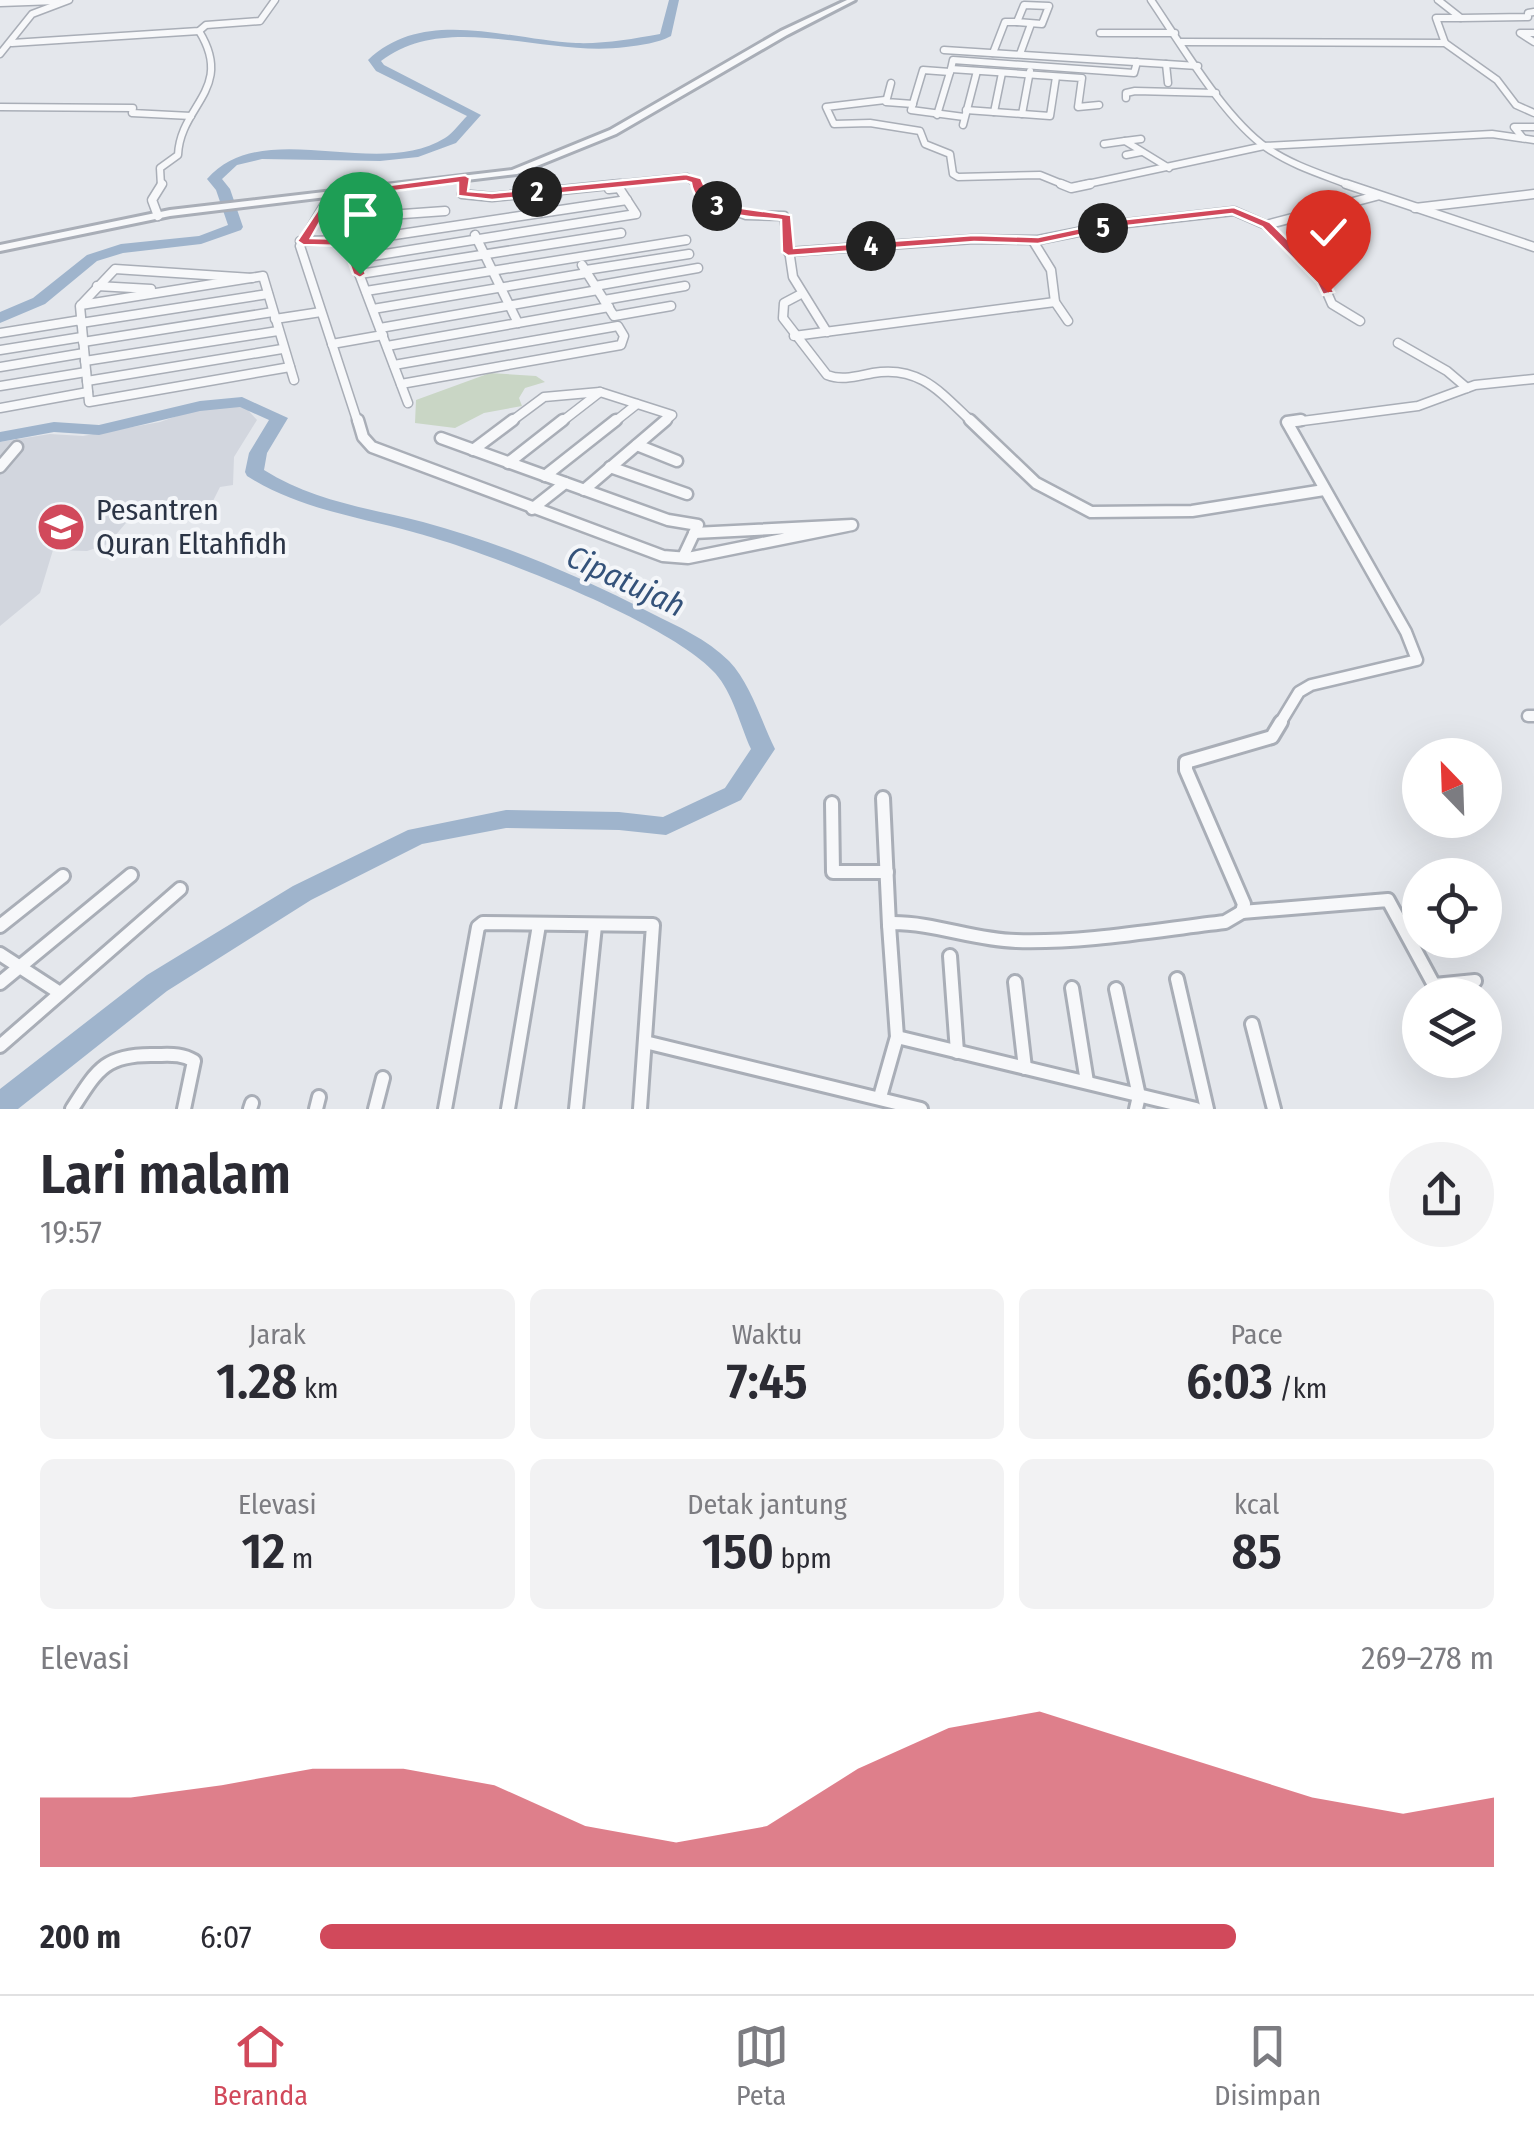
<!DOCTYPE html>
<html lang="id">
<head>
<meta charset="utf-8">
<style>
  :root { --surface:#fff; --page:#f2f2f3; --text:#2b2b33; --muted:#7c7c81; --line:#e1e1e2; --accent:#d1495b }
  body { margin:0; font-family:"Fira Sans Condensed",sans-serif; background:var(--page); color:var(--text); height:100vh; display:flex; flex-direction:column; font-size:38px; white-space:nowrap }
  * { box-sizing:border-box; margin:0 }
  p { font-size:32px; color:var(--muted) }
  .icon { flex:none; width:55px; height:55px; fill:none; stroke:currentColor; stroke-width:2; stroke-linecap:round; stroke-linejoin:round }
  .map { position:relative; height:1109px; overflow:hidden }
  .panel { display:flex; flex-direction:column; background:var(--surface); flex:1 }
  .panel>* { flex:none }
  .needle { width:65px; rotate:337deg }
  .buttons { position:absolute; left:1402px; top:738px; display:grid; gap:20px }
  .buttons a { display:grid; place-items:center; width:100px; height:100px; border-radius:50%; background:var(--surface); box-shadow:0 10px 40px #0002; font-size:50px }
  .pin { position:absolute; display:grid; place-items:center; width:85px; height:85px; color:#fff; margin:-102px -42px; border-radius:50% 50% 50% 0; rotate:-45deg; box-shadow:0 0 10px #0007 }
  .pin .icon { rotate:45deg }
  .km { position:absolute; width:50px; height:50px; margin:-25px; border-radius:50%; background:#222; color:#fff; font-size:28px; line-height:50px; text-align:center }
  .round { display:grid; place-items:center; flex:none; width:105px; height:105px; border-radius:52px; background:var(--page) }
  .summary { display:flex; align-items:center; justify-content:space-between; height:170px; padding:0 40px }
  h1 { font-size:55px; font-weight:600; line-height:75px }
  .metrics { display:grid; grid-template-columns:repeat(3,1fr); gap:15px; height:170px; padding:10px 40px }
  .metrics div { display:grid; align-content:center; border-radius:15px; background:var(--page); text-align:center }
  .metrics b { font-size:50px; font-weight:600 }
  .metrics small { font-size:28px; font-weight:400 }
  .metrics p { font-size:28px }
  .chart { height:280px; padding:20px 40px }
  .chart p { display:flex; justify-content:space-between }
  .chart svg { width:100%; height:180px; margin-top:10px; fill:var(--accent); opacity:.7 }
  ul { padding:0 40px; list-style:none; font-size:32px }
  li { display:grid; grid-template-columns:160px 120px 1fr; align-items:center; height:75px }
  li i { height:25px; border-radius:12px; background:var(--accent) }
  .tabs { display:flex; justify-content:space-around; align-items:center; height:140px; border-top:2px solid var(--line); background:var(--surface); font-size:28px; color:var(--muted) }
  .tabs a { display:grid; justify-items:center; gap:5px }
  .tabs .active { color:var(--accent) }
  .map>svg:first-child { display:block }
</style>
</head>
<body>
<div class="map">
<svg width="1534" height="1109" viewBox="0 0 1534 1109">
  <rect width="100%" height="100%" fill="#e4e7ec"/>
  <polygon fill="#d2d6de" points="224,404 246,408 257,420 234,457 233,485 220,487 209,509 137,510 108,544 87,551 53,550 40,593 0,626 0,442 50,434 83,436 160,422 208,405"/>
  <polygon fill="#c9d6c5" points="490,373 536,376 545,382 525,388 519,398 522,406 484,413 455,428 415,423 416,400"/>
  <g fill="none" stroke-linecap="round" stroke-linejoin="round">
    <g fill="#9fb4cc" fill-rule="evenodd">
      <path d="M 669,0 L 679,0 L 671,36 C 658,43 641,45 626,47 C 545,58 448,10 381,61 L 384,65 L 481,115 L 456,143 L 418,157 L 380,161 L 262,159 L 237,165 L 222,179 L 230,189 L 243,227 L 241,230 L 201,244 L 123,253 L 97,261 L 45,304 L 0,323 L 0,312 L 33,298 L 87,255 L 121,244 L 199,236 L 228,225 L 216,190 L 207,179 C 264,115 375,181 445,138 C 453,133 460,123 467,116 L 376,71 L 368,60 C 424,6 508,40 576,43 C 604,44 632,39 660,34 Z"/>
      <path d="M 242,397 L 288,418 L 267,453 L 264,470 C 313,501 368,508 423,522 C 501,543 579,576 651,613 C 677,626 707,639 729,661 C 751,684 761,721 775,749 L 741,800 L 666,835 L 619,830 L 506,828 L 422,844 L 311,900 L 167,991 L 18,1109 L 0,1109 L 0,1089 L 147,975 L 293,886 L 408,830 L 506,810 L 619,812 L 663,817 L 725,788 L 751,749 C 740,725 733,693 715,673 C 670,622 482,550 413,532 C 355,516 299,509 247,476 L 245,472 L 249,453 L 269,420 L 240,407 L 200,411 L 99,435 L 54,432 L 0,442 L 0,432 L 54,422 L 99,425 L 200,401 Z"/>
    </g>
    <g stroke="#a9aeb7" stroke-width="9">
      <g id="minor-far3">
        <path d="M 1151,0 C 1181,44 1224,118 1267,148 C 1293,166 1324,175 1352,186"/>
        <polyline points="1438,0 1461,18 1528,17 1528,13 1534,12"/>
        <polyline points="0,3 57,1"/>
        <polygon points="1024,5 1049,6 1042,24 1017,22"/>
        <polyline points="1100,33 1175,33"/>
        <polyline points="1534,33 1520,33 1534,42"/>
        <polyline points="1181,42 1445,43 1497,80 1516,105 1534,113"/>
        <polyline points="12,43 199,31 206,25 260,21 275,0"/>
        <polyline points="1445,43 1436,18 1460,18"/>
        <polyline points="944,50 1198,66"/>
        <polyline points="993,53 1005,22 1017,22"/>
        <polyline points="0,54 32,14 69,0"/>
        <polyline points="1020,54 1031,24"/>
        <polyline points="1166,64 1168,83"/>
        <polyline points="951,69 953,60 1134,73 1137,62"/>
        <polyline points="950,72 923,70 911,110 964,117"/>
        <polyline points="891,83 886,102 913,104"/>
        <polyline points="1126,98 1126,93 1135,91 1216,93"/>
        <polyline points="885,100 826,107 834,124 870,123 920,131 925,144 950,154 953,174 958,177 1040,175 1067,186"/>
        <polyline points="0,107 133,108 132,113 191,116"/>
        <polyline points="966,110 1050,116 1056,77"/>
        <polyline points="994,112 1002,73"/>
        <polyline points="1022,114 1030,71"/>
        <polyline points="937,115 951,69 1082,78 1078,107 1099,105"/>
        <polyline points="963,125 977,71"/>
        <polyline points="1523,138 1514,127 1534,127"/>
        <polyline points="1125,141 1141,139"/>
        <polyline points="1104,144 1125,141 1169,168"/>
        <polyline points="1126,155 1141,152"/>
        <path d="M 161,186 L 160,168 L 178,155 C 180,105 235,89 199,31"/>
        <polyline points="464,186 465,179"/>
        <polyline points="595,186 687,177 699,186"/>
        <polyline points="1078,186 1264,146 1492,134 1534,140"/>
      </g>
    </g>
    <g stroke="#a9aeb7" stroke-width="11">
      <g id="minor-far2">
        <polyline points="464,184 462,194 492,197 620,184"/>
        <polyline points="698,184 706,201 746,215 784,216 793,277 827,332"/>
        <polyline points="1061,184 1071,188 1090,184"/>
        <polyline points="1346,184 1534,247"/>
        <polyline points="329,197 300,246 358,423"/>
        <polyline points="1415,208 1534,194"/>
        <polyline points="552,211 544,198 557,196"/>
        <polyline points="158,216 152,200 162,184"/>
        <polyline points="375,216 445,211"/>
        <polyline points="1266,225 1376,196"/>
        <polyline points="475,235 518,323"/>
        <polyline points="361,240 627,200"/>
        <polyline points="300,241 361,240 378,211"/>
        <polyline points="1033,241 1051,270 1055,302 1068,321"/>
        <polyline points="347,242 408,403"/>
        <polyline points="788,252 974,239 1038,240 1118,224 1234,211 1266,225 1322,281 1332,304 1360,321"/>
        <polyline points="354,259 636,214 619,188 609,189"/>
        <polyline points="582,265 614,316 671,306"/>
        <polyline points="586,270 689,254"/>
        <polyline points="360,274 621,233"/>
        <polyline points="252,278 115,269 80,306 89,402 290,367"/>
        <polyline points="97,286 151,289"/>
        <polyline points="595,286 698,268"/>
        <polyline points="366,291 686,240"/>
        <path d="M 801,294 L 784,303 L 783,318 L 827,375 C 842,381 857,376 873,373 C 920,365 941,393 973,423"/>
        <polyline points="604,300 685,286"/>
        <polyline points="81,305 263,276 294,380"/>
        <polyline points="373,309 587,273"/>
        <polyline points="275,319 321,312"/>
        <polyline points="81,323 268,294"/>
        <polyline points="380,328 598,290"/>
        <polyline points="0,333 81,320"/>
        <polyline points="794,336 1055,302"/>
        <polyline points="83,342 273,312"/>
        <polyline points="1398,343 1447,371 1467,388"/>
        <polyline points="332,344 383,335"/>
        <polyline points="387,346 609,307"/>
        <polyline points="0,350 82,337"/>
        <polyline points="85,361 278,331"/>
        <polyline points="394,365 618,326 624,336 621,345 401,384"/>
        <polyline points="0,367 84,353"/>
        <polyline points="87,381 282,349"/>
        <polyline points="0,386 86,372"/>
        <polyline points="0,408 88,392"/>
        <polyline points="509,423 544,397 600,392 672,415 663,423"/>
        <polyline points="560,423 600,392"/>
        <polyline points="613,423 637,404"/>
        <polyline points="1287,423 1418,406 1475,385 1534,379"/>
      </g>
    </g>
    <g stroke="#a9aeb7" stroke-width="15">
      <g id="minor-far1">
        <polyline points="358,420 363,437 372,447 663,556 688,558 852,525 694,533"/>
        <polyline points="970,420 1036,483 1091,512 1192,511 1324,490"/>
        <polyline points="441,438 668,520 698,525 683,557"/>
        <polyline points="637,445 677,461"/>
        <polyline points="473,450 513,420"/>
        <polyline points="508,463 563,420"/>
        <polyline points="0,467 17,447"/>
        <polyline points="610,467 687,494"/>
        <polyline points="545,476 616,420"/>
        <polyline points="584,490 666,420"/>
        <polyline points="532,509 565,483"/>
        <polyline points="1528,716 1534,716"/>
        <polyline points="1279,725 1299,692 1311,685 1417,660 1406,632 1287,422 1301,420"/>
      </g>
    </g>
    <g stroke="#a9aeb7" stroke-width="18">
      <g id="minor">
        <polyline points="883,798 889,925"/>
        <polyline points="832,803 833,872 887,872"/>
        <polyline points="1242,912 1244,904 1186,770 1186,762 1272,737 1281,722"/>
        <polyline points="0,926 63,876"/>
        <polyline points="0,954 60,993"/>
        <polyline points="950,956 957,1052"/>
        <polyline points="1177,979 1207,1109"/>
        <polyline points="1015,982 1025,1068"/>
        <polyline points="0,983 131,875"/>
        <polyline points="1072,988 1087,1082"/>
        <polyline points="1116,989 1139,1096 1136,1109"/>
        <polyline points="1252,1024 1274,1109"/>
        <polyline points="897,1037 1196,1109"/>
        <polyline points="645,1042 921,1109"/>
        <polyline points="0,1046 180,889"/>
        <path d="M 880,1097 L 897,1037 L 889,925 L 893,923 C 935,923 974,940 1016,941 C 1086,943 1156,930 1225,922 L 1242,912 L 1388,900 L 1434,985 L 1475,981"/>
        <path d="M 72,1109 C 97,1070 105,1054 154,1055 C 169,1055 181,1053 194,1061 L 184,1109"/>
        <polyline points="250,1109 252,1103"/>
        <polyline points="316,1109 319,1097"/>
        <polyline points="375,1109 383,1078"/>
        <polyline points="445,1109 478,927 483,923 653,925 640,1109"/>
        <polyline points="508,1109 539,925"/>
        <polyline points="576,1109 595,926"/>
      </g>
    </g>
    <g stroke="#a9aeb7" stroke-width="6">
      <polygon id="tertiary" points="847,0 855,0 787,35 616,134 517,174 170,216 0,251 0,245 170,210 512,170 610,130 781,31"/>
    </g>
    <use href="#minor-far3" stroke="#f7f8fa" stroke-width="6"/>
    <use href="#minor-far2" stroke="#f7f8fa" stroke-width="8"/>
    <use href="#minor-far1" stroke="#f7f8fa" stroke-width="10"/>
    <use href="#minor" stroke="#f7f8fa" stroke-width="12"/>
    <use href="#tertiary" fill="#f7f8fa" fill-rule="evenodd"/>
  </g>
  <path fill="#d1495b" stroke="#fff" stroke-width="2.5" d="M 686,174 L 701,178 L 710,198 L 728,206 L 791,215 L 794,248 L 974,235 L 1038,237 L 1118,220 L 1234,207 L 1270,222 L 1327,278 L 1334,292 L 1323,295 L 1317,283 L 1262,227 L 1232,214 L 1118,227 L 1038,244 L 974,242 L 788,256 L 782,252 L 781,220 C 753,216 696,219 691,183 L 686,181 L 492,200 L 458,196 L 458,183 L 333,199 L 311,238 L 352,239 L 366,274 L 360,278 L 353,274 L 343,246 L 303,245 L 297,241 L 329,193 L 465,175 L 470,178 L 468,191 L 492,193 Z"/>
  <defs>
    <g id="school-disc" transform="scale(2.5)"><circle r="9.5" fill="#d1495b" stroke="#f4f6f9"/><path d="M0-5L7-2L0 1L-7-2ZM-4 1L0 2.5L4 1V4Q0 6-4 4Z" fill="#fff"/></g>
  </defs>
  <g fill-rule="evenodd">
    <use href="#school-disc" x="61" y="527"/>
  </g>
  <g text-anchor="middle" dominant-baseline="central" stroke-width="8" stroke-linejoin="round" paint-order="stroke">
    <g font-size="30" fill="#2b3445" stroke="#f4f6f9" text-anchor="start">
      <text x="96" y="510">Pesantren<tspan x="96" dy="34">Quran Eltahfidh</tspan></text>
    </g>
    <g font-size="32" font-style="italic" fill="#34527a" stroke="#f4f6f9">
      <text transform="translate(626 581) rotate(25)">Cipatujah</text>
    </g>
  </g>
</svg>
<div class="buttons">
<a><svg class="needle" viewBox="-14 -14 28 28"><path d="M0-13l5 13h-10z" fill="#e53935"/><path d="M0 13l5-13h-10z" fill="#7c7c81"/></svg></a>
<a><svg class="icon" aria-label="locate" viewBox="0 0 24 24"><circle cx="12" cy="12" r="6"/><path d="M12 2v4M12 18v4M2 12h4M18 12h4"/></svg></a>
<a><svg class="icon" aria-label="layers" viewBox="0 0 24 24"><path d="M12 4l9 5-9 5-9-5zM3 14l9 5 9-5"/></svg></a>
</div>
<div class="pin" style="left:360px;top:274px;background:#1e9e55"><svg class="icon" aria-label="arrive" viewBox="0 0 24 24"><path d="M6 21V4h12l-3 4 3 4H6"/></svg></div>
<div class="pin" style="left:1328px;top:292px;background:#d93025"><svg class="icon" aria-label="check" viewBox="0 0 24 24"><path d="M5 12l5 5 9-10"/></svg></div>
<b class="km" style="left:537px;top:192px">2</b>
<b class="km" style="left:717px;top:206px">3</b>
<b class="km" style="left:871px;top:246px">4</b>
<b class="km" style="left:1103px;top:228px">5</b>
</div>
<section class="panel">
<div class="summary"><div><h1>Lari malam</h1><p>19:57</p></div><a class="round"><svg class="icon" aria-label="share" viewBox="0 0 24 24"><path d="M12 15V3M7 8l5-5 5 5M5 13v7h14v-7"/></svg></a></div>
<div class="metrics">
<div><p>Jarak</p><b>1.28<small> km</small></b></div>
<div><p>Waktu</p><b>7:45</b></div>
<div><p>Pace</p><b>6:03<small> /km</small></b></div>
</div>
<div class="metrics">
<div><p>Elevasi</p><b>12<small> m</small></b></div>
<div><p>Detak jantung</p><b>150<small> bpm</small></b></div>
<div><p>kcal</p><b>85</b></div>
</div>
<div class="chart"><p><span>Elevasi</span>269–278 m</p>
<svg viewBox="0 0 160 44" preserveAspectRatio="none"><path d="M0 44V27L10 27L20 24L30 20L40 20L50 24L60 34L70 38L80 34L90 20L100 10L110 6L120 13L130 20L140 27L150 31L160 27V44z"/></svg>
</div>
<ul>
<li><b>200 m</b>6:07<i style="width:78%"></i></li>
</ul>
</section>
<nav class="tabs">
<a class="active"><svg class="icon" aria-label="home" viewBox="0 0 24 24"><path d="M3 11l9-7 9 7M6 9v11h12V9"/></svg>Beranda</a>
<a><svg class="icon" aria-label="map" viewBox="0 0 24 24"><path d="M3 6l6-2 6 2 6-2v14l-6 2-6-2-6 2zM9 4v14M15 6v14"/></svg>Peta</a>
<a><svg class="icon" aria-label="saved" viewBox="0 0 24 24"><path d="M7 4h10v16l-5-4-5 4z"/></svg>Disimpan</a>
</nav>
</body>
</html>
